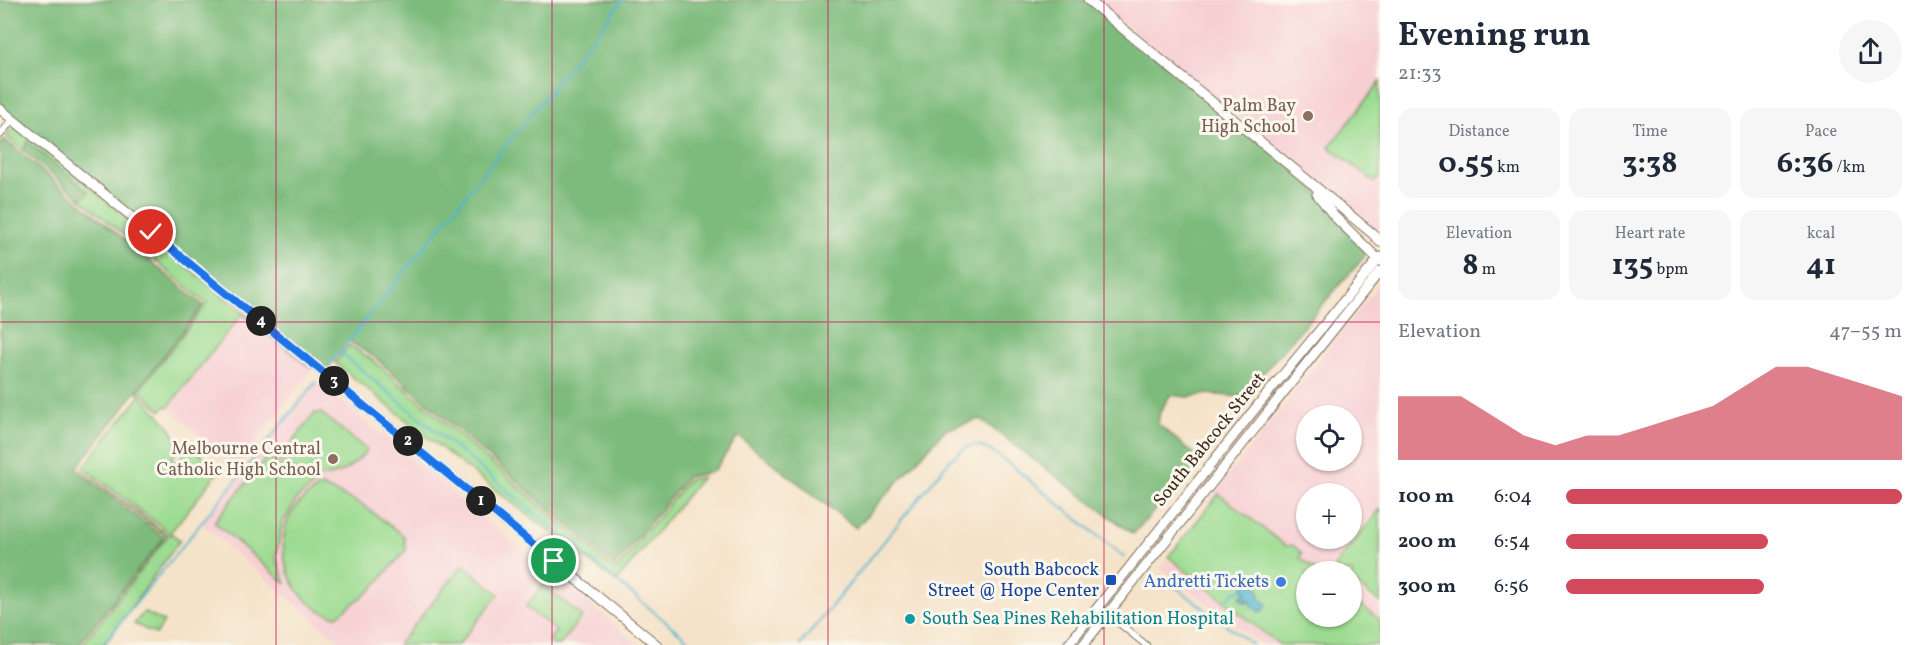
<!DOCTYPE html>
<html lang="en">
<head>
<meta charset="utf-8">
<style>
  :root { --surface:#fff; --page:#f6f6f7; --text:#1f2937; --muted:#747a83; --accent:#d1495b }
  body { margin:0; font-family:Vollkorn,serif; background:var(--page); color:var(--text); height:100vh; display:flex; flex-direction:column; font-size:22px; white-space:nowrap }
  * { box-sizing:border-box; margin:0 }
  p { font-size:20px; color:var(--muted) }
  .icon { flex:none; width:33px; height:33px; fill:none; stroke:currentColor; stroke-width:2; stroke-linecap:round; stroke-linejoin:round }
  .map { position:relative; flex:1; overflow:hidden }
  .sheet { display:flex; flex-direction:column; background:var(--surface); width:540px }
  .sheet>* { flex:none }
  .fabs { position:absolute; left:1296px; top:405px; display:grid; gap:12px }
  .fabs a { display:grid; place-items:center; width:66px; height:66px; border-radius:50%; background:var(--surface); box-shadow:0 2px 4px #0004; font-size:30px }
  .pin { position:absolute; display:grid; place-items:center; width:51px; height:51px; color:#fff; margin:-26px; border:3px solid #fff; border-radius:50%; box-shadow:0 2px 6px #0007 }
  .km { position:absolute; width:30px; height:30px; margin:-15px; border-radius:50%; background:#222; color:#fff; font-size:16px; line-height:30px; text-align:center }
  .round { display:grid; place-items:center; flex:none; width:63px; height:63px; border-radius:32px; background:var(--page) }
  .headline { display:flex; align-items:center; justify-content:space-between; height:102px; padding:0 18px }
  h1 { font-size:33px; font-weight:700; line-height:45px }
  .figures { display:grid; grid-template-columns:repeat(3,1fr); gap:9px; height:102px; padding:6px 18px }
  .figures div { display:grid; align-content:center; border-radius:15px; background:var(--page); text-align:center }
  .figures b { font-size:30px; font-weight:700 }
  .figures small { font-size:16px; font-weight:400 }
  .figures p { font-size:16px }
  .chart { height:168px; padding:12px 18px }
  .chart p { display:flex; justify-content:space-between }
  .chart svg { width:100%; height:108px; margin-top:6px; fill:var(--accent); opacity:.7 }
  ul { padding:0 18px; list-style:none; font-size:20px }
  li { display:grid; grid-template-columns:96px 72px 1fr; align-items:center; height:45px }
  li i { height:15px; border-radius:8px; background:var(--accent) }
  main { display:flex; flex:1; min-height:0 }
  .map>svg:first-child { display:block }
</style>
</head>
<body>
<main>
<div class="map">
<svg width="1380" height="645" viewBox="0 0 1380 645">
  <rect width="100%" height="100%" fill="#fbf7ec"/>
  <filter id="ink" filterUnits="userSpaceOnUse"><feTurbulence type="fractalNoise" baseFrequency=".0167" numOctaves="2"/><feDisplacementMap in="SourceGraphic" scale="12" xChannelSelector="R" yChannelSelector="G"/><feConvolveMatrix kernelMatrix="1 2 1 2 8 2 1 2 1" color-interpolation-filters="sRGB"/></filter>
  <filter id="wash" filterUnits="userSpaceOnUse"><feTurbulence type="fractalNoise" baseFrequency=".008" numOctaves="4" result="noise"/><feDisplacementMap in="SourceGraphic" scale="24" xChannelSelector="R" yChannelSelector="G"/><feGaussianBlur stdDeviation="1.35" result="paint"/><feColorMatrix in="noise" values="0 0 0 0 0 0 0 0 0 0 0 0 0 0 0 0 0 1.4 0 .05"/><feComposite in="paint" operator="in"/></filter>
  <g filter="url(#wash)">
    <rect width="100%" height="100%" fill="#f5e3c9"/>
    <g fill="#f7cfd3" fill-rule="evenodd">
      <polygon points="1095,0 1380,0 1379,233"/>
      <path d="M 1380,283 L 1380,504 L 1332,566 L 1332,568 L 1335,571 L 1306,572 L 1306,616 L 1352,616 L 1352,585 L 1380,607 L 1380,645 L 1292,645 L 1230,503 L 1216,494 L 1182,535 ZM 1306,416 L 1352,416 L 1352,460 L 1306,460 ZM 1306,494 L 1352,494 L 1352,538 L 1306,538 Z"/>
      <polygon points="243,314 312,369 236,467 168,407"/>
      <polygon points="316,382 597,610 639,645 344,645 329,633 201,523"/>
      <polygon points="1166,560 1171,564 1175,562 1182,567 1186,573 1191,570 1204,587 1212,591 1214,595 1219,596 1279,645 1262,645 1161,568"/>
    </g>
    <g fill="#9cdb91" stroke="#6c8258" stroke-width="1.5">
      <polygon points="1380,82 1380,176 1375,182 1329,147"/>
      <polygon points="14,125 312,369 242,314 168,407 165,406 161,411 143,393 137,393 205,306 206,303 81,199 88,192 27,143 24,151 6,136"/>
      <polygon points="349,345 371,359 614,569 618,568 688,480 702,477 616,582 455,459 335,363"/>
      <polygon points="141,395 168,425 180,445 171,460 177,463 190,445 219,471 170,533 83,467"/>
      <path d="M 315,413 L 321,413 L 367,450 C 342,482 310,485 278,460 Z"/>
      <polygon points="268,456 279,465 315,484 297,499 282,524 276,557 286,584 214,522"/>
      <polygon points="80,469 168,535 172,534 180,540 104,645 82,645 167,537"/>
      <path d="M 321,486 L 361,504 L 404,536 L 406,550 L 371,590 L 337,616 C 292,609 269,547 293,511 C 300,500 311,493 321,486 Z"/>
      <polygon points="1219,494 1286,546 1292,545 1302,553 1300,558 1317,571 1306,572 1306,616 1352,616 1352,598 1380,620 1380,645 1280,645 1168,557"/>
      <polygon points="1380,509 1380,603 1352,581 1352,572 1340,571 1334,567"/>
      <polygon points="463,565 499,594 458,645 398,645"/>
      <polygon points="543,585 582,616 560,645 552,645 548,641 556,631 526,607"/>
      <polygon points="144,612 164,622 156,634 134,624"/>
    </g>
    <g fill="#7dbb7b" stroke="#5c724c" stroke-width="1.5">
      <polygon points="0,0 1088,0 1306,180 1367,248 1364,257 1242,397 1209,394 1188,397 1170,395 1160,412 1158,424 1201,460 1133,534 980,419 945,430 856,528 738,436 714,471 687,477 615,566 373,356 349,341 324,373 0,109"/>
      <polygon points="4,139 203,305 76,469 164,538 78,645 0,645 0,144"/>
      <polygon points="27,142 89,192 81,199 24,151"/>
    </g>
    <polygon fill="#4fb2ce" stroke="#456e76" stroke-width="1.5" points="1243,578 1258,588 1261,599 1267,604 1264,610 1259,612 1252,607 1250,600 1246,602 1247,599 1244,602 1240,597 1246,593 1243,588 1245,582 1243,581"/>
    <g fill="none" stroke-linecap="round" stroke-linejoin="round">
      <g stroke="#4fb2ce" stroke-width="2">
        <polyline points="340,352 694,645"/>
        <polyline points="331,363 623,0"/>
        <polyline points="1161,576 1253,645"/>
        <polyline points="1228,599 1232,593 1243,589"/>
        <polyline points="102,645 316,382"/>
        <polyline points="800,645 950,460 966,447 977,445 987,449 1002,458 1124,557"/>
      </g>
    </g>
  </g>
  <g filter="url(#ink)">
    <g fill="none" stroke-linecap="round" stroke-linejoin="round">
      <g stroke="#7c6b5a" stroke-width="8">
        <g id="street">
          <polyline points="0,135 13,119"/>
          <polyline points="1099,607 1146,645"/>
        </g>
      </g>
      <g stroke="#7c6b5a" stroke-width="11">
        <g id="secondary">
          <polyline points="1088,0 1373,234 1380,242"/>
          <polyline points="0,109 657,645"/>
          <polyline points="1317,194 1334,216 1380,261"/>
          <polyline points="1068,645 1250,415 1380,257"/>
          <polyline points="1083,645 1380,271"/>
        </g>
      </g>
      <use href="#street" stroke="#fff" stroke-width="6"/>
      <use href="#secondary" stroke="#fff" stroke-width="9"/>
    </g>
  </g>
  <g fill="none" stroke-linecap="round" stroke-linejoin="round" filter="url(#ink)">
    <g stroke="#fff" stroke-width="12">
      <polyline id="route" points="151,232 554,561"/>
    </g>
    <use href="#route" stroke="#1a73e8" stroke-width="8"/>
  </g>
  <path fill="none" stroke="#c2185b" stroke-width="1.5" stroke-opacity="0.55" d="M 276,0 L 276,645M 552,0 L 552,645M 828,0 L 828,645M 1104,0 L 1104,645M 0,322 L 1380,322"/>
  <g fill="#8d6e63" stroke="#fbf7ec" stroke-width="2">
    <circle cx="1308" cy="116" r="6"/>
    <circle cx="333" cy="459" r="6"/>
  </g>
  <rect fill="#1a4fb4" stroke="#fbf7ec" stroke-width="2" x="1105" y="574" width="12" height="12" rx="3"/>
  <circle fill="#3f7fe0" stroke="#fbf7ec" stroke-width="2" cx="1281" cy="582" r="6"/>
  <circle fill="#0f9aa8" stroke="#fbf7ec" stroke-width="2" cx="910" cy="619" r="6"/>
  <g text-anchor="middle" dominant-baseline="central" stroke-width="6" stroke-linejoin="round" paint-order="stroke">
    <g font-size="18" fill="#785e54" stroke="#fbf7ec" text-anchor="end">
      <text x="1296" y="106">Palm Bay<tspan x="1296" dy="21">High School</tspan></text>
      <text x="321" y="449">Melbourne Central<tspan x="321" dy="21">Catholic High School</tspan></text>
    </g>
    <g font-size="18" fill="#3b2a1e" stroke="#fbf7ec">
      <text transform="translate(1210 440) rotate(-51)">South Babcock Street</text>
    </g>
    <g font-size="18" fill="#164399" stroke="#fbf7ec" text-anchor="end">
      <text x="1099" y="570">South Babcock<tspan x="1099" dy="21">Street @ Hope Center</tspan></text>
    </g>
    <g font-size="18" fill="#366cbe" stroke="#fbf7ec" text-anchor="end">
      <text x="1269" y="582">Andretti Tickets</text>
    </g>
    <g font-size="18" fill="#0d838f" stroke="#fbf7ec" text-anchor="start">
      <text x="922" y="619">South Sea Pines Rehabilitation Hospital</text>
    </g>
  </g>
</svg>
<div class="fabs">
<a><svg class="icon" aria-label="locate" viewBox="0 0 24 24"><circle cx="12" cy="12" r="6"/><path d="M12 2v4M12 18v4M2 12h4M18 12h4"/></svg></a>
<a>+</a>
<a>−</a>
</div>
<div class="pin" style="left:554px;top:561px;background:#1e9e55"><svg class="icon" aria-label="arrive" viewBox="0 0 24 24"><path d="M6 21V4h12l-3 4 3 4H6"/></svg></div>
<div class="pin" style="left:151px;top:232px;background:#d93025"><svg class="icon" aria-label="check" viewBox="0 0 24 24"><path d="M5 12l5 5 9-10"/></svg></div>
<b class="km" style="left:481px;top:501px">1</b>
<b class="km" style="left:408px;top:441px">2</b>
<b class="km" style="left:334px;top:381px">3</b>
<b class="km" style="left:261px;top:321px">4</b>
</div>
<section class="sheet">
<div class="headline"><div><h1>Evening run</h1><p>21:33</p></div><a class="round"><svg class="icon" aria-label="share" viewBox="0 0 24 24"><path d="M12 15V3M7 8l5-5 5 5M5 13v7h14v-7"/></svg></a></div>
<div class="figures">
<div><p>Distance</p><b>0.55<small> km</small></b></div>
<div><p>Time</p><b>3:38</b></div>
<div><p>Pace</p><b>6:36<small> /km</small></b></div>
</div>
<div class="figures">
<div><p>Elevation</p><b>8<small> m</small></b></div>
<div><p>Heart rate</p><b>135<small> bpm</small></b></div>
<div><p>kcal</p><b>41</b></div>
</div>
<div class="chart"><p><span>Elevation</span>47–55 m</p>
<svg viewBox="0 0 160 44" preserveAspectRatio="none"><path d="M0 44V18L10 18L20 18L30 26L40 34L50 38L60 34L70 34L80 30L90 26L100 22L110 14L120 6L130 6L140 10L150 14L160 18V44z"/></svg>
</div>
<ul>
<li><b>100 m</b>6:04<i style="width:100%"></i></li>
<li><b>200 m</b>6:54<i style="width:60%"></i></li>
<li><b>300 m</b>6:56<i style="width:59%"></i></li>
</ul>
</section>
</main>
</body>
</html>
